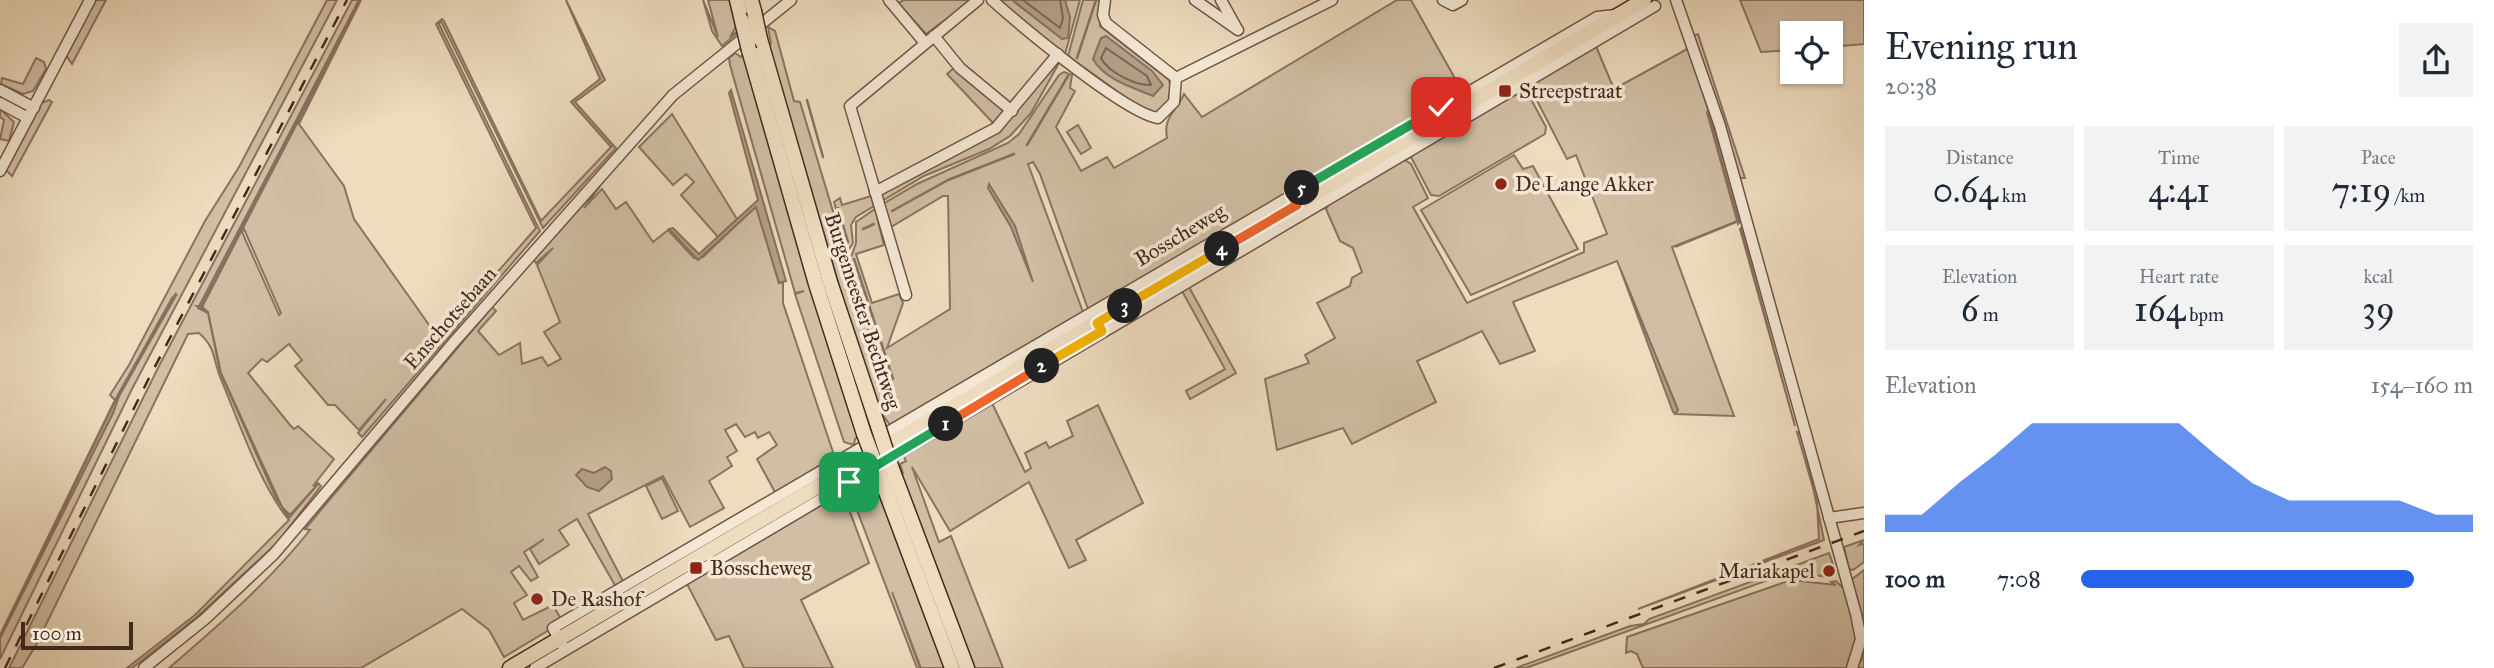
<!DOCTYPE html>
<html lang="en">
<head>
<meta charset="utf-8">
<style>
  :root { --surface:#fff; --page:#f2f2f3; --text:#1f2937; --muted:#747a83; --accent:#2563eb }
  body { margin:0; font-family:"IM FELL Great Primer",serif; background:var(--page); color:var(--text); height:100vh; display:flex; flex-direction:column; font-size:26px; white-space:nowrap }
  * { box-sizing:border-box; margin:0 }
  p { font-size:23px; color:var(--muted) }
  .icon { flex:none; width:38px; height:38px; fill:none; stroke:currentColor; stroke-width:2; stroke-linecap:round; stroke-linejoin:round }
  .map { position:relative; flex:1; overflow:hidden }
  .side { display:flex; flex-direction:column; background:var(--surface); width:630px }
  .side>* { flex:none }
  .buttons { position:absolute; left:1780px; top:21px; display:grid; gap:14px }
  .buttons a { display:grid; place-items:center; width:63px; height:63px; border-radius:0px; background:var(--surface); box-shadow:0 2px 5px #0004; font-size:35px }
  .scale { position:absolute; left:21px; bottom:18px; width:112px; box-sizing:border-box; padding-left:7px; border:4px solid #432a1e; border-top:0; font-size:19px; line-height:24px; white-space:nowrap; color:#432a1e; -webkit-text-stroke:5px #f4e8d5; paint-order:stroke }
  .pin { position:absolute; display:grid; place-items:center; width:60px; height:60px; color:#fff; margin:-30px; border-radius:14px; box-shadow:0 4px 10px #0006 }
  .km { position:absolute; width:35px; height:35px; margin:-18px; border-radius:50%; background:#222; color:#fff; font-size:19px; line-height:35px; text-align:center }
  .round { display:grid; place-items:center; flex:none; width:74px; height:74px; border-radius:0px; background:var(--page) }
  .summary { display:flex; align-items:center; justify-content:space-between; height:119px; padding:0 21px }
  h1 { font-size:38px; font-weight:600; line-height:52px }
  .stats { display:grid; grid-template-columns:repeat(3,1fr); gap:10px; height:119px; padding:7px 21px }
  .stats div { display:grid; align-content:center; border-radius:0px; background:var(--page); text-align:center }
  .stats b { font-size:35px; font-weight:600 }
  .stats small { font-size:19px; font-weight:400 }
  .stats p { font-size:19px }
  .chart { height:196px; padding:14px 21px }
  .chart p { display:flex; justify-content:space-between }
  .chart svg { width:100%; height:126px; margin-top:7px; fill:var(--accent); opacity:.7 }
  ul { padding:0 21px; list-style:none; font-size:23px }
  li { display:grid; grid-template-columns:112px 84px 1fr; align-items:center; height:52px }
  li i { height:18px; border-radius:9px; background:var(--accent) }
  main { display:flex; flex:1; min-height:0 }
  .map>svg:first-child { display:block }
</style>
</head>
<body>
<main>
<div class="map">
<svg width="1864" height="668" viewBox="0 0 1864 668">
  <rect width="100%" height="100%" fill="#eedcbf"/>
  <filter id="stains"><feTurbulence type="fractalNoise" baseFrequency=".00286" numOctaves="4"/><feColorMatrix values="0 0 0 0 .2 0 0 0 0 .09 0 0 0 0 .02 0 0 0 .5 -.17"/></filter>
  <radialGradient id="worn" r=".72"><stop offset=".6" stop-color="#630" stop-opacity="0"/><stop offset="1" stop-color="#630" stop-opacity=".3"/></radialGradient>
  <g fill="#d1bea4" stroke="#8a7461" stroke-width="2" fill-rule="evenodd">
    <polygon points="95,0 106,0 72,64 66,55"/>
    <polygon points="327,0 337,0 132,389 0,659 0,638 113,413 119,396 177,294 172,298 118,395 0,635 115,400 110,395 129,365 205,221 239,167"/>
    <path d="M 352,0 L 359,0 L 198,308 L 208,313 L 202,307 L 361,0 L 299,124 L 344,186 L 354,219 L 439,339 L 536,228 L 436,24 L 442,19 L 444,21 L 541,221 L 611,147 L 613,145 L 616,148 L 543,228 L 441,21 L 439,24 L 540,231 L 362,437 L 358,433 L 386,399 L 359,430 L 335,405 L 328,405 L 295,366 L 302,360 L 289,344 L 267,362 L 262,359 L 248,373 L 290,425 L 294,429 L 298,426 L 334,459 L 313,486 L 318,483 L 321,486 L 277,543 L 197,617 L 132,668 L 127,668 L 195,615 L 289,520 C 261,487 238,420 221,379 C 212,358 217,349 199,333 L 188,334 L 36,645 L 22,668 L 9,668 L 159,366 ZM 244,229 L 281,313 L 279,315 L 242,232 Z"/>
    <polygon points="703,0 718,37 708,0 732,0 737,25 730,37 758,15 722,46 712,31"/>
    <polygon points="904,0 972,0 926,34 898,3"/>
    <polygon points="997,0 1080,0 1065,54"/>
    <polygon points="1083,0 1102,0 1100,26 1169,80 1173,97 1157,113 1139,107 1068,56"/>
    <path d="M 1397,0 L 1411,0 L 1462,91 L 1088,309 L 1040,174 L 1033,162 L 1028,164 L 1083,312 L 890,425 L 882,414 L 878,416 L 767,45 L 771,44 L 768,27 L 775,31 L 794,101 L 800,102 L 876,354 L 880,352 L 850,260 L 856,243 L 856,222 L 875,209 L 884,245 L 856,254 L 872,303 L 899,294 L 903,303 L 887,348 L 950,309 L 948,196 L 943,196 L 891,227 L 883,204 L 917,184 L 1008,143 L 1019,134 L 1059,75 L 1064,72 L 1072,75 L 1070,88 L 1075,91 L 1056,127 L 1081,171 L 1107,157 L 1114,168 L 1167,138 C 1163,117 1176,112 1184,94 L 1202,117 Z"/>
    <polygon points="1740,0 1864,0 1864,44 1831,47 1830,33 1792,33 1792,50 1761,52"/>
    <polygon points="1698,34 1745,178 1739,178 1693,36"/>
    <polygon points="1595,44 1614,89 1689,48 1742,220 1738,224 1707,112 1738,221 1672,247 1734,416 1675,414 1678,410 1617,261 1513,302 1535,351 1500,364 1482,331 1417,361 1436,402 1352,444 1343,428 1277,450 1265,379 1309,363 1305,355 1335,338 1317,303 1350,286 1352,278 1362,272 1353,248 1340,241 1326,209 1328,206 1280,233 1525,88 1546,127 1545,134 1439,196 1431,195 1411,157 1405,160 1411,164 1428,198 1413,207 1467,303 1584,252 1584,243 1607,234 1576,155 1567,159 1529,85"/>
    <polygon points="735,53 741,57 744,53 859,436 855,439 854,445 844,442 796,297 795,294 804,291 795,293 730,65 729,58"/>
    <polygon points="36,58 44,62 46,69 33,91 23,94 1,84 2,78 23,84"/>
    <polygon points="1056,63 1059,63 1031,113 1010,136 989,149 924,176 882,201 882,191 998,130"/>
    <polygon points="955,67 965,79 1006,111 994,124 947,74"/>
    <polygon points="49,100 52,102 12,176 6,170 41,103"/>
    <polygon points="0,109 14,122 9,141 0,139 4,120 0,117"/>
    <polygon points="672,114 737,219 718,237 681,195 694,182 686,174 673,185 639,147"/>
    <polygon points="1078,125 1091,148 1081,154 1067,132"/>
    <polygon points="1514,155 1523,169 1533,166 1578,249 1471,295 1421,210"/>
    <path d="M 600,186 L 584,208 L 602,189 L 616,209 L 626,202 L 653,242 L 668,230 L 694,258 L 703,257 L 756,206 L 779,283 L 783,282 L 783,303 L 835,458 L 776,494 L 757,459 L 777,445 L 769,432 L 758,438 L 755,432 L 745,437 L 736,424 L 725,430 L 737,451 L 727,457 L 732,466 L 709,481 L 724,508 L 690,527 L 663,476 L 588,514 L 624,583 L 616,587 L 577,519 L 559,530 L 569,545 L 539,564 L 530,549 L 544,539 L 524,552 L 538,577 L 531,581 L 519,566 L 511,572 L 527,595 L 514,603 L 523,620 L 553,605 L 561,619 L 549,630 L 504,657 L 489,630 L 462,609 L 361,668 L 169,668 C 219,625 269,582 310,530 L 305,529 L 492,307 L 496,311 L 478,331 L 499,355 L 520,343 L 522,364 L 542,357 L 548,366 L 561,359 L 544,332 L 560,322 L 537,265 L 553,248 L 536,263 L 533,259 Z"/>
    <polygon points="871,196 874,206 856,217 851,225 853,243 848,251 834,202 840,198 842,205"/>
    <polygon points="1189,287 1236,373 1190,399 1186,391 1225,369 1182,291"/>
    <polygon points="992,403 1025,472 1031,468 1025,453 1046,442 1049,448 1073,436 1067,421 1098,405 1143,503 1076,540 1086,560 1069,568 1029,482 950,531 912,467 939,542 951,536 1003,668 973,668 899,474 903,473 900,464 906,461 903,455"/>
    <polygon points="1797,432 1802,434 1824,540 1638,609 1819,539 1817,502"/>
    <polygon points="867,476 871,483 874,479 948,668 921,668 892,592 920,668 917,668 857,510 857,482"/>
    <polygon points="662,478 678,511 662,519 646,486"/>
    <polygon points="848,489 850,512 869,563 801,600 833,668 744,668 729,636 716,640 687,584"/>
    <polygon points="1864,540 1859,545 1864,544 1864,562 1853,570 1849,569 1844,547"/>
    <polygon points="1829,553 1834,567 1828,571 1829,577 1797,573 1782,575 1526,668 1516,668 1630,626 1644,624 1649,619"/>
    <polygon points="1864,570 1864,650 1860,662 1864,654 1864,668 1853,668 1861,644 1851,580"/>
    <polygon points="1791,580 1836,585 1831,582 1836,581 1845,590 1857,633 1849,668 1643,668 1637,654 1631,651 1626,653 1627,637"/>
  </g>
  <g fill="#b49f88" stroke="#87705e" stroke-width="2">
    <polygon points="359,0 202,307 208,312 221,373 282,507 290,515 318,484 289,518 276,498 220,372 208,313 197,306 201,306"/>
    <polygon points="566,0 605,80 575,102 613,145 611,147 571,102 600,79"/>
    <polygon points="1012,0 1065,0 1070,17 1068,38 1062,39"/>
    <path d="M 1106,36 L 1152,71 L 1163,85 L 1153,96 C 1132,87 1105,80 1093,59 L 1101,38 Z"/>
    <polygon points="731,90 786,281 779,283 756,207 698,260 669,229 673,228 699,254 758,200 729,93"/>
    <polygon points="1707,111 1739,221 1675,247 1738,221"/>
    <polygon points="989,184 1015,226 1033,282 1011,227 988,188"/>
    <polygon points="1741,228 1795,426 1740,229"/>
    <polygon points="1621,271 1678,410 1676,413 1673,412"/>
    <polygon points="176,293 119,396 113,413 0,638 118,395"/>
    <polygon points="605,467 611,471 612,479 599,491 587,487 576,475 582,469 594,473"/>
  </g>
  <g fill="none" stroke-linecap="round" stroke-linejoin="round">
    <g stroke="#7c6453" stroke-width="2">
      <polyline points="1023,0 1060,28 1063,18 1060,0"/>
      <path d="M 1106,48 L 1147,76 L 1151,85 C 1136,86 1108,72 1101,58 Z"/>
    </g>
    <g stroke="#87705e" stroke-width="2.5">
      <polyline points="1077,58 1096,0"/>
      <polyline points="807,100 823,157"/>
      <polyline points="1027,145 1068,76"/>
      <polyline points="838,208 848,242"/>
      <polyline points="892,211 948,180 1014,154"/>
      <polyline points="863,229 874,224"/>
      <polyline points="854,259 893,379"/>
    </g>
    <g stroke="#6e5646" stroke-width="13">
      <g id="minor">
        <polyline points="889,0 925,43"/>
        <path d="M 992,0 C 1021,26 1125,113 1158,118 L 1174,102 L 1176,78"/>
        <polyline points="1105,0 1103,15 1106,23 1176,78"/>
        <polyline points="1195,0 1238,30"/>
        <polyline points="1221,0 1237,29"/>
        <polyline points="1443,0 1453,5 1462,0"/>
        <polyline points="1676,0 1720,126 1856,614 1861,639 1852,668"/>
        <polyline points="934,36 960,68 1012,111"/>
        <polyline points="1176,78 1332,0"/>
        <polyline points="0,90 34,108"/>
        <polyline points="0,103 28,118"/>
        <polyline points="0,171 90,0"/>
        <polyline points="875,192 996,128 1058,54"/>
        <polyline points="906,295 850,106 978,0"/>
        <polyline points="1829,518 1864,513"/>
        <polyline points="562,644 553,628 1597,17 1616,15"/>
        <polyline points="144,668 205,619 274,554 454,342 673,95 791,0"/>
        <polyline points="535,668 1655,6"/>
      </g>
    </g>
    <g stroke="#432a1e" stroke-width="17">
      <g id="major">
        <polyline points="737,0 742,21"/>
        <polyline points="751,0 754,11"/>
        <polyline points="760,39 830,282 878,426"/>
        <polyline points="749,50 816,284 864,434"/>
        <polyline points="892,469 967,668"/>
        <polyline points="880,476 952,668"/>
        <polyline points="510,668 1644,0"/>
      </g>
    </g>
    <use href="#minor" stroke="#f4e8d5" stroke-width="10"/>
    <use href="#major" stroke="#eedcbf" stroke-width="14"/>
    <g stroke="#432a1e" stroke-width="2.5" stroke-dasharray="12 12" stroke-linecap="butt">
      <polyline points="5,668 149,378 347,0"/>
      <polyline points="1494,668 1864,531"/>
    </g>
    <g stroke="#432a1e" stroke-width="17" stroke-linecap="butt">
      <g id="major-bridge">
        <polyline points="754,11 760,39"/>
        <polyline points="742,21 749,50"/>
        <polyline points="878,426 892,469"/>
        <polyline points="864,434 880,476"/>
      </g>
    </g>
    <use href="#major-bridge" stroke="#eedcbf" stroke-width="14"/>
  </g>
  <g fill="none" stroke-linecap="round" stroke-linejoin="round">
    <g stroke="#fff" stroke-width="14">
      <polyline id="split-1" points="849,482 946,424"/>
    </g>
    <g stroke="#fff" stroke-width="14">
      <polyline id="split-2" points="946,424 1042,366"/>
    </g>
    <g stroke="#fff" stroke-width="14">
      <polyline id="split-3" points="1042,366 1102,331 1097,323 1125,306"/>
    </g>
    <g stroke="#fff" stroke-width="14">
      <polyline id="split-4" points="1125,306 1222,249"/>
    </g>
    <g stroke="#fff" stroke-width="14">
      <polyline id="split-5" points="1222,249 1297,205 1291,194 1302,188"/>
    </g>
    <g stroke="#fff" stroke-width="14">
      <polyline id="split-6" points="1302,188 1400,131"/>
    </g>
    <g stroke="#fff" stroke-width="14">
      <polyline id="split-7" points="1400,131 1441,107"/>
    </g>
    <use href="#split-1" stroke="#22a559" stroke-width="9"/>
    <use href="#split-2" stroke="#f0652b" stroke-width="9"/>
    <use href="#split-3" stroke="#f5b400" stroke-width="9"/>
    <use href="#split-4" stroke="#f5b400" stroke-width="9"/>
    <use href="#split-5" stroke="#f0652b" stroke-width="9"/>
    <use href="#split-6" stroke="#22a559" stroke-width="9"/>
    <use href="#split-7" stroke="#22a559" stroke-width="9"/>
  </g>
  <g fill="#8f2418" stroke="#f4e8d5" stroke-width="2.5">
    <rect x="1498" y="84" width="14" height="14" rx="3.5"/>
    <circle cx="1501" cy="184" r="7"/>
    <rect x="689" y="561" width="14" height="14" rx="3.5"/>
    <circle cx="1829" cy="571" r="7"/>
    <circle cx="537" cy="599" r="7"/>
  </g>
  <g text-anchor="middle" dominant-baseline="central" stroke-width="7" stroke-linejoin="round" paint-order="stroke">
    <g font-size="21" fill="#432a1e" stroke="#f4e8d5" text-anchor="start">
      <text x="1519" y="91">Streepstraat</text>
      <text x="1515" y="184">De Lange Akker</text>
      <text x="710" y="568">Bosscheweg</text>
      <text x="1815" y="571" text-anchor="end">Mariakapel</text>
      <text x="551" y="599">De Rashof</text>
    </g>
    <g font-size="21" fill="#432a1e" stroke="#f4e8d5">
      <text transform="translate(1180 235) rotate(-31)">Bosscheweg</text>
      <text transform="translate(863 311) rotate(72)">Burgemeester Bechtweg</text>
      <text transform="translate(450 318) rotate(-49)">Enschotsebaan</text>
    </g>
  </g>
  <rect width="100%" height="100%" filter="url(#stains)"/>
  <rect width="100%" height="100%" fill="url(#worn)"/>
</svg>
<div class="buttons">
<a><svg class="icon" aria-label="locate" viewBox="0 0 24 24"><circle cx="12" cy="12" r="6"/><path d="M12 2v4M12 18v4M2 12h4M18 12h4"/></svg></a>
</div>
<div class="scale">100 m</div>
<div class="pin" style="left:849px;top:482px;background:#1e9e55"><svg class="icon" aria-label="arrive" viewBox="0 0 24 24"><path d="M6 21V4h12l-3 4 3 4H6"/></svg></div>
<div class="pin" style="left:1441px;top:107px;background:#d93025"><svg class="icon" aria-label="check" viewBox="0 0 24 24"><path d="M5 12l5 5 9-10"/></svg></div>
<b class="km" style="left:946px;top:424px">1</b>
<b class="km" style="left:1042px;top:366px">2</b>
<b class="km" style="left:1125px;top:306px">3</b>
<b class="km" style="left:1222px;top:249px">4</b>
<b class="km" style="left:1302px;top:188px">5</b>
</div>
<section class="side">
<div class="summary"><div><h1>Evening run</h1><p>20:38</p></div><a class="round"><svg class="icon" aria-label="share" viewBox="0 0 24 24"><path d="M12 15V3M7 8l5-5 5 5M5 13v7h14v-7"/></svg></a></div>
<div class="stats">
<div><p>Distance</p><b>0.64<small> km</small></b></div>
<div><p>Time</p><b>4:41</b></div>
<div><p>Pace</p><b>7:19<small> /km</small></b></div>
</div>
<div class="stats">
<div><p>Elevation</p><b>6<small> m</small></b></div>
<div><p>Heart rate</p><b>164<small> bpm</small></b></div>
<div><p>kcal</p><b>39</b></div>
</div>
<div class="chart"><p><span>Elevation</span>154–160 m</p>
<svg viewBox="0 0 160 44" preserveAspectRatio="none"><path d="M0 44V38L10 38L20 27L30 17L40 6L50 6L60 6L70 6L80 6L90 17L100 27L110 33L120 33L130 33L140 33L150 38L160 38V44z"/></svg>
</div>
<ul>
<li><b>100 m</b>7:08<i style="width:85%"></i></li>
</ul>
</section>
</main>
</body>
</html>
